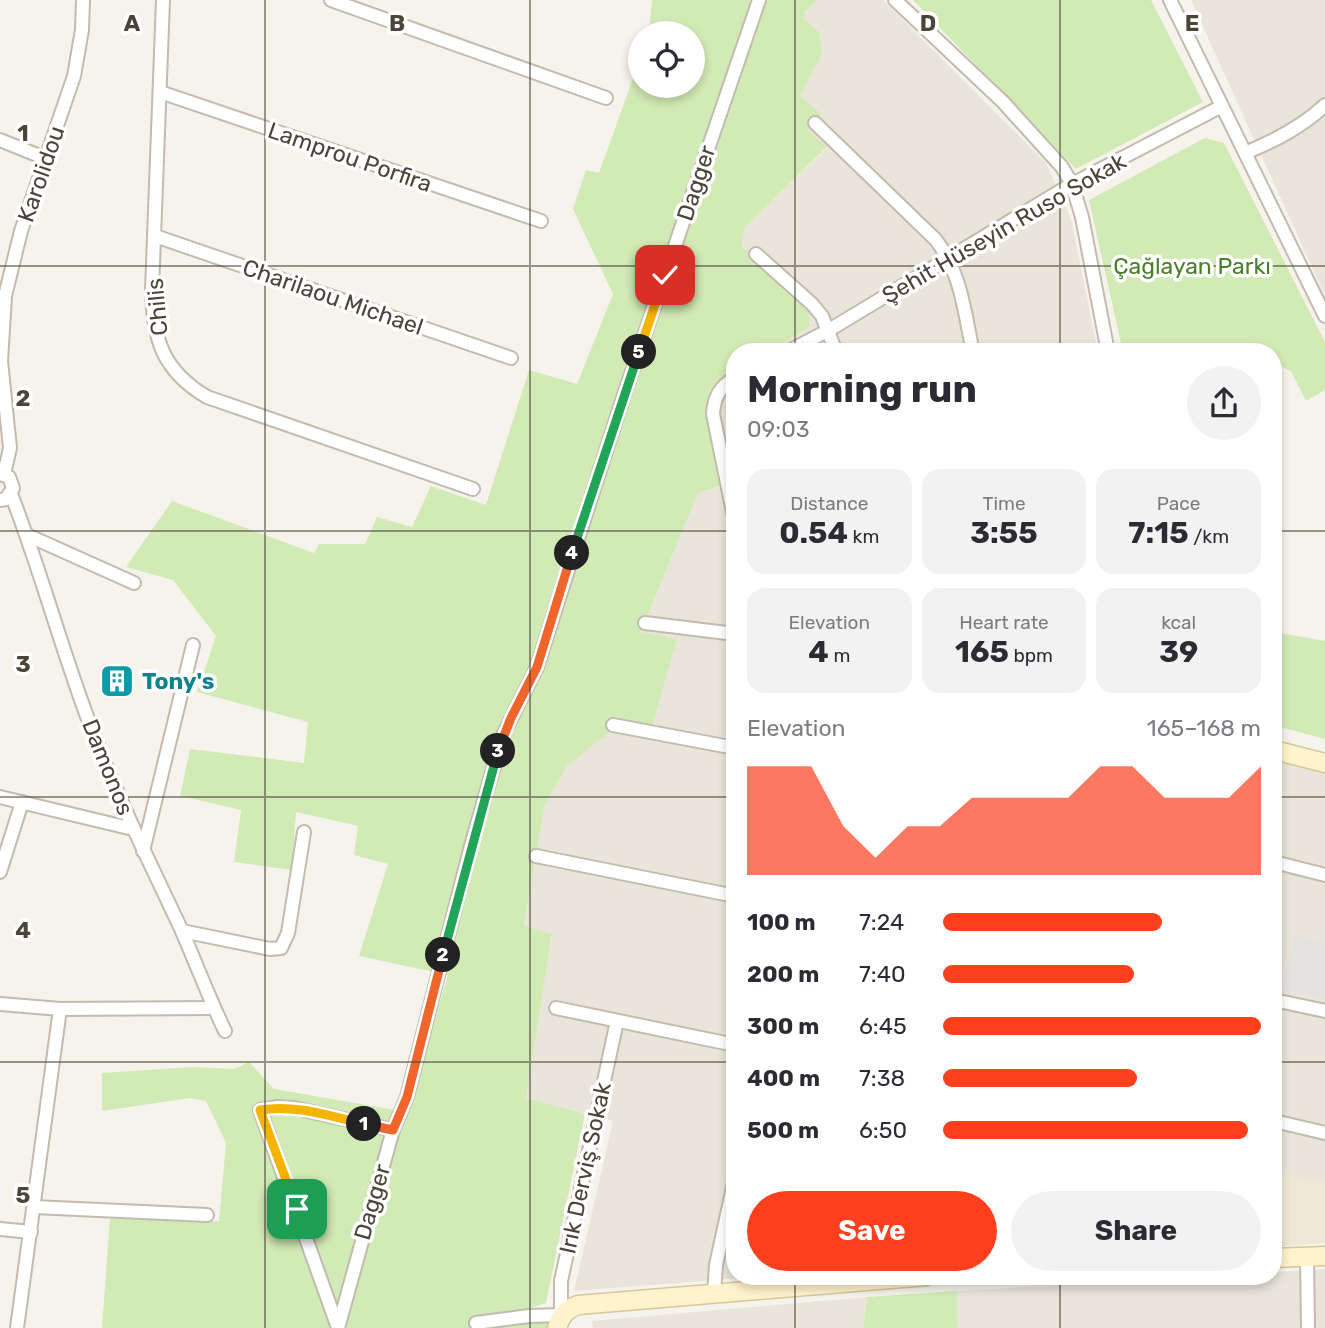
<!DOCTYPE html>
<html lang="en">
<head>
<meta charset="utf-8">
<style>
  :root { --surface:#fff; --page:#f2f2f3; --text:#2b2b33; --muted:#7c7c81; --accent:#fc3f1d }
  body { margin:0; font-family:Rubik,sans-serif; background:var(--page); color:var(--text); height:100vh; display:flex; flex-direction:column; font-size:26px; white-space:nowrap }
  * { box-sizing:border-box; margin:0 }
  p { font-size:23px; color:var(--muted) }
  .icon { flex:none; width:38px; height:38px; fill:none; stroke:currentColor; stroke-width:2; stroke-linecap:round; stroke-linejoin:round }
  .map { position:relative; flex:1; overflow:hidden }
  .panel { position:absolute; left:726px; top:343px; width:556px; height:942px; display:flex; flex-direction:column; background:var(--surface); border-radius:28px; box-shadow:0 4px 10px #0003 }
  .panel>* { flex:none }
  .buttons { position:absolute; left:628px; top:21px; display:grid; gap:14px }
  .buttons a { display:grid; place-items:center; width:77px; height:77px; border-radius:50%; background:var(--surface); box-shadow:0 4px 10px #0003; font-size:35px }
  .pin { position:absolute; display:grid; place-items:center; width:60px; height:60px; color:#fff; margin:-30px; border-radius:14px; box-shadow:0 4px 10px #0006 }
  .km { position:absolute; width:35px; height:35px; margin:-18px; border-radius:50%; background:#222; color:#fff; font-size:19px; line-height:35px; text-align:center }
  .round { display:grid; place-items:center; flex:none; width:74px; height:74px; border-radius:37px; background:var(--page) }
  .headline { display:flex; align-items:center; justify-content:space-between; height:119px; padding:0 21px }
  h1 { font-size:38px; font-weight:700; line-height:52px }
  .stats { display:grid; grid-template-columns:repeat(3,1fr); gap:10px; height:119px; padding:7px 21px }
  .stats div { display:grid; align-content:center; border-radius:18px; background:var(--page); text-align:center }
  .stats b { font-size:30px; font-weight:700 }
  .stats small { font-size:19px; font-weight:400 }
  .stats p { font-size:19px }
  .chart { height:196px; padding:14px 21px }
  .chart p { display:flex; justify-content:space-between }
  .chart svg { width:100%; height:126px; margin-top:7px; fill:var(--accent); opacity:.7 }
  .action { display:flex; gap:14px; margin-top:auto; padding:14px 21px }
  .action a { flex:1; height:80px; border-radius:42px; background:var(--accent); color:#fff; font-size:28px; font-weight:700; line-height:80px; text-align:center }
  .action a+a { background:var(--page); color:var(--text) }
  ul { padding:0 21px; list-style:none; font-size:23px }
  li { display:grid; grid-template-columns:112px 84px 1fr; align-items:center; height:52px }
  li i { height:18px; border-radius:9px; background:var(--accent) }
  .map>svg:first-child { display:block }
</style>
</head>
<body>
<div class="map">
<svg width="1325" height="1328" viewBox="0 0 1325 1328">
  <rect width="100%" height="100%" fill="#f6f3ec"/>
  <g fill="#eae5da">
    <polygon points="817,0 883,0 1046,163 1071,219 1098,352 769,352 809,326 742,247 745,227 827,148 808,130 815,123 799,96 822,54 804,20 805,13"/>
    <polygon points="1191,0 1325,0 1325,296"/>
    <polygon points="735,373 735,436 730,438 735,457 735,1276 766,1276 574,1291 613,1121 525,1099 552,935 524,927 545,804 567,766 610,731 616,720 651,725 677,639 641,633 698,493 720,486 706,415 709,390"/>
    <polygon points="1274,756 1325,769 1325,1183 1274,1173"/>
    <polygon points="1325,1269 1325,1328 958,1328 957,1291 1218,1276 1274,1276 1274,1272"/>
    <polygon points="867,1297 863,1328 593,1328 592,1321"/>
  </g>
  <polygon fill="#efe8d6" points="1274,1173 1325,1183 1325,1243 1274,1247"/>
  <g fill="#d2eab5">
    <polygon points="652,0 817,0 805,12 804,20 819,32 822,54 800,96 821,114 808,130 827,147 745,227 742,247 807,304 810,326 769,352 735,352 735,373 709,390 706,415 720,486 698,493 641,632 677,639 652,726 616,720 611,731 567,766 545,804 524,926 552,934 526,1098 585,1114 546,1303 524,1310 526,1321 549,1321 547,1328 102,1328 110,1218 219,1221 226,1143 206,1101 190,1098 102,1111 102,1073 192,1067 234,1069 249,1062 274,1089 407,1112 448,975 359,956 388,864 354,855 358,826 296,812 292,870 234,862 241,810 180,796 190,749 304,763 308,722 197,692 216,636 173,580 126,567 172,501 314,553 319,544 365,544 377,517 412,527 431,486 486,505 529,370 577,384 613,294 573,209 586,170 599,173 640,59 640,86 693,86 693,33 649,33"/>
    <polygon points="913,0 1151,0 1203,102 1076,169"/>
    <polygon points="1205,138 1224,143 1325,342 1325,390 1306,401 1291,371 1274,363 1274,352 1123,352 1089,200"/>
    <polygon points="1274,632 1325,641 1325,739 1280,727 1274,722"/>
    <polygon points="957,1291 958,1328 863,1328 867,1297"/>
  </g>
  <polygon fill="#e5e3e0" points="1295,935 1325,943 1325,1000 1281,989"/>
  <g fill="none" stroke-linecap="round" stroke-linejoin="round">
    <g stroke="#c2bbae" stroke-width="16">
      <g id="street">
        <path d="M 163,0 L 152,290 C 153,340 163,371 207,397 L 473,489"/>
        <polyline points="331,0 606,98"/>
        <polyline points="895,0 1003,102 1062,167 1072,184 1082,217 1108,352"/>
        <polyline points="1170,0 1325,316"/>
        <polyline points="160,92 541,221"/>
        <path d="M 815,123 L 936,240 C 962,275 964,311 973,352"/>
        <polyline points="0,140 47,159"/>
        <path d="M 1245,153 C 1274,141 1302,127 1325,105"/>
        <polyline points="155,236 511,358"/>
        <polyline points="756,254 812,304 822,316 836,352"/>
        <polyline points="787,352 829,330 1072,184 1222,106"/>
        <path d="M 735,378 C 720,386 714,397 713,414 L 735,522"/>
        <polyline points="0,474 9,477 13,488 6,499 0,500"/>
        <polyline points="4,474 10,448 1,361 5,296 21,231 74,76 82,30 83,0"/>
        <path d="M 11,494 C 42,573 63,656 94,735 C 119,801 151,865 181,929 C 196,963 209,998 225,1031"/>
        <polyline points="27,535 134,583"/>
        <polyline points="645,623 735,634"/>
        <polyline points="613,725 735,748"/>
        <polyline points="0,797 133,829"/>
        <polyline points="143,851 193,645"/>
        <polyline points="536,856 735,896"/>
        <polyline points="1274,862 1325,875"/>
        <polyline points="0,872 22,802"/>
        <polyline points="182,931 270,949 281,948 288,933 304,832"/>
        <polyline points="1274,1000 1325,1011"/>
        <polyline points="0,1004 60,1009 214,1008"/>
        <polyline points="556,1008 735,1045"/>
        <polyline points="1274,1121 1325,1133"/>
        <polyline points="34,1207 207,1215"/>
        <polyline points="0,1229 31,1232"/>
        <polyline points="1307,1257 1308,1328"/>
        <polyline points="714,1293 716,1265 735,1178"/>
        <polyline points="476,1323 529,1316 561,1315 561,1281 617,1021"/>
        <polyline points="337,1325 260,1110 278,1107 294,1108 393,1130"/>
        <polyline points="17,1328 60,1009"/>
        <polyline points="338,1328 393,1130 407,1097 471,846 498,752 504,733 537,667 624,395 759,0"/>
      </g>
    </g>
    <g stroke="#d6c79b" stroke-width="21">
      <g id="secondary">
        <polyline points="1274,750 1325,763"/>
        <polyline points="1274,1258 1325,1256"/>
        <path d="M 557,1328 C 561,1316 565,1310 578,1305 L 927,1276"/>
      </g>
    </g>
    <use href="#street" stroke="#fff" stroke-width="12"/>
    <use href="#secondary" stroke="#fff3cd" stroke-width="18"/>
  </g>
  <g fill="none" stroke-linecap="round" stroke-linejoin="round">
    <g stroke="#fff" stroke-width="14">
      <path id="split-1" d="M 297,1209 L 260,1110 C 295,1104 330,1116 364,1124"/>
    </g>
    <g stroke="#fff" stroke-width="14">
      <polyline id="split-2" points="364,1124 393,1130 407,1097 443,955"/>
    </g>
    <g stroke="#fff" stroke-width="14">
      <polyline id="split-3" points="443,955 498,751"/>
    </g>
    <g stroke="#fff" stroke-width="14">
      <polyline id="split-4" points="498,751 511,718 537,667 572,553"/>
    </g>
    <g stroke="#fff" stroke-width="14">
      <polyline id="split-5" points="572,553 639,352"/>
    </g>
    <g stroke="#fff" stroke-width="14">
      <polyline id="split-6" points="639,352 665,275"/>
    </g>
    <use href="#split-1" stroke="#f5b400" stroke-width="9"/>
    <use href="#split-2" stroke="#f0652b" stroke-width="9"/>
    <use href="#split-3" stroke="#22a559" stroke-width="9"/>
    <use href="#split-4" stroke="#f0652b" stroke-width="9"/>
    <use href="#split-5" stroke="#22a559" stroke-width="9"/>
    <use href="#split-6" stroke="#f5b400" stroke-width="9"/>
  </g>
  <path fill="none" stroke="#4b4439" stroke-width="2" stroke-opacity="0.55" d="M 265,0 L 265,1328M 530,0 L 530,1328M 795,0 L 795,352M 1060,0 L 1060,352M 0,266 L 1325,266M 0,531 L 735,531M 1274,531 L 1325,531M 0,797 L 735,797M 1274,797 L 1325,797M 0,1062 L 735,1062M 1274,1062 L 1325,1062M 795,1276 L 795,1328M 1060,1276 L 1060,1328"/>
  <defs>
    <g id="building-square" transform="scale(1.75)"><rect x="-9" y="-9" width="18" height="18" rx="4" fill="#0f9aa8" stroke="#fff"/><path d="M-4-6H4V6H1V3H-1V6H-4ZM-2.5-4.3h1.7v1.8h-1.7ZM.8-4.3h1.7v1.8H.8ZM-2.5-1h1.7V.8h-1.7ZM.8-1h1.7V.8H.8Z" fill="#fff"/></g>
  </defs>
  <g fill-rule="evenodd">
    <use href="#building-square" x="117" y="681"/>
  </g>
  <g text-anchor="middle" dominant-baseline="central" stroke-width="7" stroke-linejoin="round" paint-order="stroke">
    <g font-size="23" fill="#4b4439" stroke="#fff">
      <text transform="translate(350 157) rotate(19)">Lamprou Porfira</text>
      <text transform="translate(41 174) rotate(-71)">Karolidou</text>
      <text transform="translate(696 183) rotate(-72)">Dagger</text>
      <text transform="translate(1004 228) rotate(-30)">Şehit Hüseyin Ruso Sokak</text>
      <text transform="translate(333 297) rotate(19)">Charilaou Michael</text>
      <text transform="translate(157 307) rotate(-95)">Chilis</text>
      <text transform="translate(108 767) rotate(68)">Damonos</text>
      <text transform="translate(585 1168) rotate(-78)">Irık Derviş Sokak</text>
      <text transform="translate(372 1202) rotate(-74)">Dagger</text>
    </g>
    <g font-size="23" fill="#4a7f2a" stroke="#fff">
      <text x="1192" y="266">Çağlayan Parkı</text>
    </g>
    <g font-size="23" font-weight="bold" fill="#0d838f" stroke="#fff" text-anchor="start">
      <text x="142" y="681">Tony's</text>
    </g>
  </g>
  <g font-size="23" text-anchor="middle" font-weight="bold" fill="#4b4439" stroke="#fff" stroke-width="7" stroke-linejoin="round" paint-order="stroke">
    <text x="132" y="31">A</text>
    <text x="397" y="31">B</text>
    <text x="928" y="31">D</text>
    <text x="1192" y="31">E</text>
    <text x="23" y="141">1</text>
    <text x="23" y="406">2</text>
    <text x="23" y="672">3</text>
    <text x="23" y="938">4</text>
    <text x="23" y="1203">5</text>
  </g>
</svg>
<div class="buttons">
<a><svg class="icon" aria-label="locate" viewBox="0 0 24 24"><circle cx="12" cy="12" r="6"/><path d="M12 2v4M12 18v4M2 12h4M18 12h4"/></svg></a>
</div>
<div class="pin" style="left:297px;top:1209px;background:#1e9e55"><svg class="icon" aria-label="arrive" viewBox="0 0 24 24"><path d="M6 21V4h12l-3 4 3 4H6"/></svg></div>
<div class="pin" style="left:665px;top:275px;background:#d93025"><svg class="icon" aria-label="check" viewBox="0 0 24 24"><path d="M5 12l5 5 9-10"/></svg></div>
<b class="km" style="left:364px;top:1124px">1</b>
<b class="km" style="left:443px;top:955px">2</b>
<b class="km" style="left:498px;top:751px">3</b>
<b class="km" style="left:572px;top:553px">4</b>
<b class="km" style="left:639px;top:352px">5</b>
<section class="panel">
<div class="headline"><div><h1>Morning run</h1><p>09:03</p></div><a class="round"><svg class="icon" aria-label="share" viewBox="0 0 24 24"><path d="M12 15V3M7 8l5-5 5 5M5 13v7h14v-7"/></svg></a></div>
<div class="stats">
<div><p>Distance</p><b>0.54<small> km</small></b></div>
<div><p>Time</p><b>3:55</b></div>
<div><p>Pace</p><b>7:15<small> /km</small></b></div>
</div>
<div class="stats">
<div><p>Elevation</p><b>4<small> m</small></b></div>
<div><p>Heart rate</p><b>165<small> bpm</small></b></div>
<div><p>kcal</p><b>39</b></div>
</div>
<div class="chart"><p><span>Elevation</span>165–168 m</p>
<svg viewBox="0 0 160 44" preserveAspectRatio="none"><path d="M0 44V6L10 6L20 6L30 27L40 38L50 27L60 27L70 17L80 17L90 17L100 17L110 6L120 6L130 17L140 17L150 17L160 6V44z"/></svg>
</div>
<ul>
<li><b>100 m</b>7:24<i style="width:69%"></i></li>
<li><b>200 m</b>7:40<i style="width:60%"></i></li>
<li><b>300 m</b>6:45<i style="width:100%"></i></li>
<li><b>400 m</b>7:38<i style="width:61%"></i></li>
<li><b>500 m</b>6:50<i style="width:96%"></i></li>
</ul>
<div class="action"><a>Save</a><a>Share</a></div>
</section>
</div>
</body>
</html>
